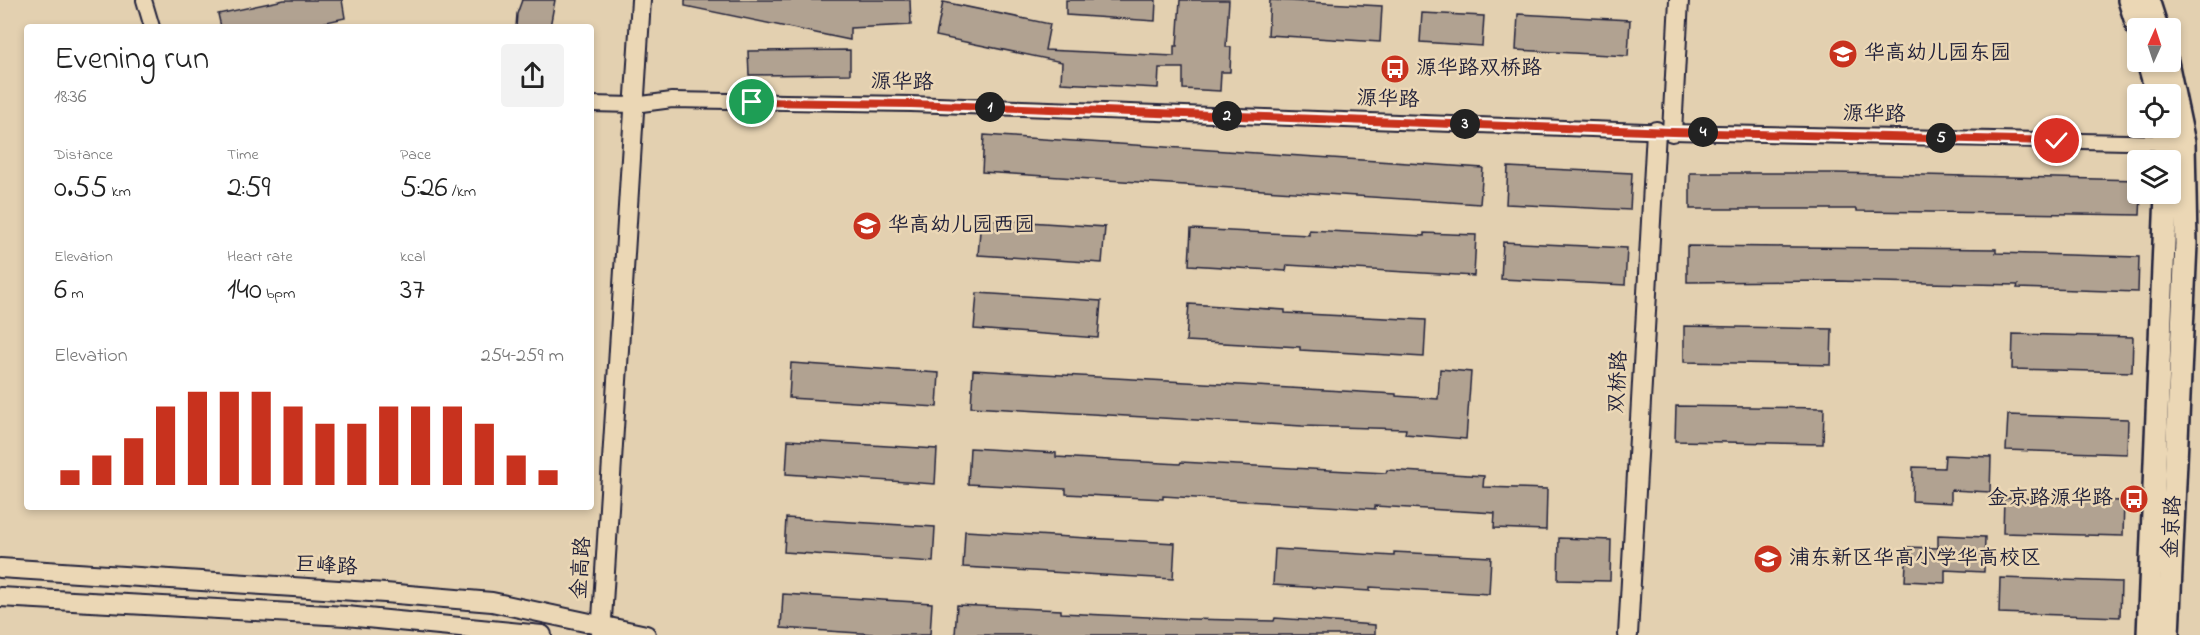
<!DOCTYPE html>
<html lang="en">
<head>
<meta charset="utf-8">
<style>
  :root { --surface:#fff; --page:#f2f2f2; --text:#222; --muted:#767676; --accent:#c8321e }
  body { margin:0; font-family:"Indie Flower","LXGW WenKai TC",sans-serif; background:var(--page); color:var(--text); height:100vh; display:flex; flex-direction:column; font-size:22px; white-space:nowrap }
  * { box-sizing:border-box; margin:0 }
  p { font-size:20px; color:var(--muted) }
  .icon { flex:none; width:33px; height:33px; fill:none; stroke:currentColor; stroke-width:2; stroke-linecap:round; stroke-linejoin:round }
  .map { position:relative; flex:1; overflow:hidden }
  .side { position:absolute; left:24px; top:24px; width:570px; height:486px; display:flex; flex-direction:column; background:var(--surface); border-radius:6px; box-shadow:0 3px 9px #0003 }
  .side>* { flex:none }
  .needle { width:39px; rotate:3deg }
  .tools { position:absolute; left:2127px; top:18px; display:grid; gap:12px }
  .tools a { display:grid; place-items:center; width:54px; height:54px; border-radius:6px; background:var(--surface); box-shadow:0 3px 9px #0003; font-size:30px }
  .pin { position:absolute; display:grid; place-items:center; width:51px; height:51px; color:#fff; margin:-26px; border:3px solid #fff; border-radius:50%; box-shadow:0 2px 6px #0007 }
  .km { position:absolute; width:30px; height:30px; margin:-15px; border-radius:50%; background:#222; color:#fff; font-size:16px; line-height:30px; text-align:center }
  .round { display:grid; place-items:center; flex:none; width:63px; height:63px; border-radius:6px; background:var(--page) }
  .headline { display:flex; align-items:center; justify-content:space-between; height:102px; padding:0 30px }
  h1 { font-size:33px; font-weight:600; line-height:45px }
  .metrics { display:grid; grid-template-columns:repeat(3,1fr); gap:9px; height:102px; padding:6px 30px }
  .metrics div { display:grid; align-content:center }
  .metrics b { font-size:30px; font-weight:600 }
  .metrics small { font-size:16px; font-weight:400 }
  .metrics p { font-size:16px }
  .chart { height:168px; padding:12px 30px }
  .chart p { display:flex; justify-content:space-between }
  .chart svg { width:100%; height:108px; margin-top:6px; stroke:var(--accent); stroke-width:6 }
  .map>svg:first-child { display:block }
</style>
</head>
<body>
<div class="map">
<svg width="2200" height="635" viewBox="0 0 2200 635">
  <rect width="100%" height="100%" fill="#e3d0b0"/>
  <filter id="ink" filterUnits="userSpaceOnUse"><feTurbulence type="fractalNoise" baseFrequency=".0167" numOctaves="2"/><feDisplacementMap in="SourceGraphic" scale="12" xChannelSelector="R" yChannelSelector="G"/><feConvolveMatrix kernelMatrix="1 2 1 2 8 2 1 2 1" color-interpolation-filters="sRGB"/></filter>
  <g filter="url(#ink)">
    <g fill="#b1a291" stroke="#22223b" stroke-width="1.5">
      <polygon points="284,0 342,0 345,18 304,27 221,27 218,14"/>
      <polygon points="522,0 555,0 550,27 516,27 517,14"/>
      <polygon points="685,0 910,0 911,25 850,28 850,40 685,6"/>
      <polygon points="1066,0 1156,0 1155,21 1066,15"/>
      <polygon points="1180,0 1229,0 1226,47 1231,47 1230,72 1221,72 1220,91 1183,89 1183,68 1159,68 1158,88 1061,83 1062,62 936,36 943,2 1050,24 1045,50 1174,56 1174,46 1177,46"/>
      <polygon points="1270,0 1382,6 1380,42 1268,35"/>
      <polygon points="1422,13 1484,16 1482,46 1420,42"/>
      <polygon points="1518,14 1630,20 1628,56 1516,50"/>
      <polygon points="850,50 850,74 749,75 748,51"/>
      <polygon points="984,135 1483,168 1480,204 982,172"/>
      <polygon points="1508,167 1632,173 1630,210 1506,204"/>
      <polygon points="1690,173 1837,173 2138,180 2138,194 2141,194 2140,215 1857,211 1857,209 1690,209"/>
      <polygon points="981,219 1105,227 1102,263 978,255"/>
      <polygon points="1191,229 1309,235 1309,230 1424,236 1424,233 1476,235 1474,276 1287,265 1286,271 1189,265"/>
      <polygon points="1503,242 1627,248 1625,285 1501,279"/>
      <polygon points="1687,246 1996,249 1996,253 2139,257 2138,292 2017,288 2018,285 1834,281 1687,282"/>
      <polygon points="977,293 1101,301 1098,338 974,329"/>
      <polygon points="1189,304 1285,310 1285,313 1426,320 1424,357 1300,350 1300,347 1186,341"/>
      <polygon points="1684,326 1832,329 1831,365 1684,362"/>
      <polygon points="2013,334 2133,337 2132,372 2012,369"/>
      <polygon points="791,363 939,373 937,407 789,398"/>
      <polygon points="1440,369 1471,372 1466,439 1405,434 1406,429 1302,426 971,407 973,370 1396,394 1396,396 1438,399"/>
      <polygon points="1676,406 1824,408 1823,444 1675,441"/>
      <polygon points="2008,415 2128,419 2127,454 2006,450"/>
      <polygon points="788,440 937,449 935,484 786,474"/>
      <polygon points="970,448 1056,453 1056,457 1180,464 1181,462 1386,473 1387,470 1484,476 1483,487 1547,489 1546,530 1494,528 1495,513 1375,506 1375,509 1163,496 1163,499 1066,494 1066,489 968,484"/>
      <polygon points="1945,455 1991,457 1990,492 1951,490 1951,503 1912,501 1913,467 1944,468"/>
      <polygon points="2004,498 2124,501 2123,536 2003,533"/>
      <polygon points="786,518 935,527 933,562 784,552"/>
      <polygon points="965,531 1175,543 1173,579 963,567"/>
      <polygon points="1938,535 1985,537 1984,572 1945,570 1945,583 1905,581 1907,547 1938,548"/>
      <polygon points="1559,538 1611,540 1610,581 1558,580"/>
      <polygon points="1275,549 1394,556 1394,552 1491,557 1489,594 1370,587 1370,591 1273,585"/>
      <polygon points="2000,578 2121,582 2120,617 1999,613"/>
      <polygon points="783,594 932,603 930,635 890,635 781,628"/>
      <polygon points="957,605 1061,610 1061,613 1191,619 1274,621 1275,618 1375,625 1375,635 955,635"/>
    </g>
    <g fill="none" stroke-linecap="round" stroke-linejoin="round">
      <g stroke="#22223b" stroke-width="18">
        <g id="street">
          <polyline points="144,0 152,27"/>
          <polyline points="591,104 634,105 672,100 911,104 1672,132 2172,143"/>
        </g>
      </g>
      <g stroke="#22223b" stroke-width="22">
        <g id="secondary">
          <polyline points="1672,132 1679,0"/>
          <polyline points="0,568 385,593 492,602 646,635"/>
          <polyline points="0,597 346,616 542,635"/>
          <polyline points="601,635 641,0"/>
          <polyline points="1628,635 1656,131"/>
        </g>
      </g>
      <g stroke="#22223b" stroke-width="26">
        <g id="primary">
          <polyline points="2129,0 2138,28"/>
          <polyline points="2148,0 2157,28"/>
          <polyline points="2148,62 2157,94"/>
          <polyline points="2167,62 2184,143 2186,244 2168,635"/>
          <polyline points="2163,128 2166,160"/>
          <polyline points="2148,635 2166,194"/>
        </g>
      </g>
      <use href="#street" stroke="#ebd7b5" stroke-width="14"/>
      <use href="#secondary" stroke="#ebd7b5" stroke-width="18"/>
      <use href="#primary" stroke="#ebd7b5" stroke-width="21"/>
    </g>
  </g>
  <g fill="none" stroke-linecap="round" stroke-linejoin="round" filter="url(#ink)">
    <g stroke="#fff" stroke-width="12">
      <polyline id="route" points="752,102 911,104 1672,132 2057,141"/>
    </g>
    <use href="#route" stroke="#c8321e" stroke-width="8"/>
  </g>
  <defs>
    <g id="school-disc" transform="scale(1.5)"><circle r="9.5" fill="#c8321e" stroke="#ebd7b5"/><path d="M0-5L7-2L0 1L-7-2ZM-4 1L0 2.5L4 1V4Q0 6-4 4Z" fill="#fff"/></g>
    <g id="bus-disc" transform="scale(1.5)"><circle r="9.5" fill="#c8321e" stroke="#ebd7b5"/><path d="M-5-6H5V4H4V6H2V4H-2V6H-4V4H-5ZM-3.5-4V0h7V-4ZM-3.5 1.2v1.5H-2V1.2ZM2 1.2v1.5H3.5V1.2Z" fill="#fff"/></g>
  </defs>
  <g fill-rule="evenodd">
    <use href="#school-disc" x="1843" y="54"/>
    <use href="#bus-disc" x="1395" y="69"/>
    <use href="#school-disc" x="867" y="226"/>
    <use href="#bus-disc" x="2134" y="499"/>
    <use href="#school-disc" x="1768" y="559"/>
  </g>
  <g text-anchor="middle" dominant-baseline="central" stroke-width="5" stroke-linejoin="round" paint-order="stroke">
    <g font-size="21" fill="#22223b" stroke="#ebd7b5" text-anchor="start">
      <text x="1864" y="54">华高幼儿园东园</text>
      <text x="1416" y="69">源华路双桥路</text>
      <text x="888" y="226">华高幼儿园西园</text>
      <text x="2113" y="499" text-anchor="end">金京路源华路</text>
      <text x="1789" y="559">浦东新区华高小学华高校区</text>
    </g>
    <g font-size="21" fill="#22223b" stroke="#ebd7b5">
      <text transform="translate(902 83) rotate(1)">源华路</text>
      <text transform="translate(1388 100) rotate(2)">源华路</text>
      <text transform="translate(1874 115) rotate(1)">源华路</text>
      <text transform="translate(1619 382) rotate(-87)">双桥路</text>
      <text transform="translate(2173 527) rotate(-87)">金京路</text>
      <text transform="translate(326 567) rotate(3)">巨峰路</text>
      <text transform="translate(582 568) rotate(-86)">金高路</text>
    </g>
  </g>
</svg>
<div class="tools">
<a><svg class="needle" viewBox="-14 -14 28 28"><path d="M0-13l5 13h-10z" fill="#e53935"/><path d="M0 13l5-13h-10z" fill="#767676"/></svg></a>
<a><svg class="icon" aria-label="locate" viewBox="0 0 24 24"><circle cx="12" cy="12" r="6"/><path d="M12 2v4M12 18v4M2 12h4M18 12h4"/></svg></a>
<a><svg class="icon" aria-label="layers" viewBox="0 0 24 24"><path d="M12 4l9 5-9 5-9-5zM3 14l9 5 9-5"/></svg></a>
</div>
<div class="pin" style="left:752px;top:102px;background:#1e9e55"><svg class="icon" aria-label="arrive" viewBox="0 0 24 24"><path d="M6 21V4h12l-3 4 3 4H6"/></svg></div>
<div class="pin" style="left:2057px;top:141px;background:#d93025"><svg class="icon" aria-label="check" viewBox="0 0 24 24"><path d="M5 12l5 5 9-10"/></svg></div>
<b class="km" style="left:990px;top:107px">1</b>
<b class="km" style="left:1227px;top:116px">2</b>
<b class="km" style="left:1465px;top:124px">3</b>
<b class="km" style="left:1703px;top:132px">4</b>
<b class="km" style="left:1941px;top:138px">5</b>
<section class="side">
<div class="headline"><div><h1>Evening run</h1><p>18:36</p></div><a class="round"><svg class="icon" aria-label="share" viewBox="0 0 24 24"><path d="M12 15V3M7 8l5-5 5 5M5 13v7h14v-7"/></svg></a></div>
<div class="metrics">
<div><p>Distance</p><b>0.55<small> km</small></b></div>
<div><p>Time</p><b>2:59</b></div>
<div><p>Pace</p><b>5:26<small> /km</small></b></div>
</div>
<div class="metrics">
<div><p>Elevation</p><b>6<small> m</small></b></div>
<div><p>Heart rate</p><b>140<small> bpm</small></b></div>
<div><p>kcal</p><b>37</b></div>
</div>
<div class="chart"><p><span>Elevation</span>254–259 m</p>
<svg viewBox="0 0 160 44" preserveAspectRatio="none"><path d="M5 44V38M15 44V32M25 44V25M35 44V12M45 44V6M55 44V6M65 44V6M75 44V12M85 44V19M95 44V19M105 44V12M115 44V12M125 44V12M135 44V19M145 44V32M155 44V38"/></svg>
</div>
</section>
</div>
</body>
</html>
